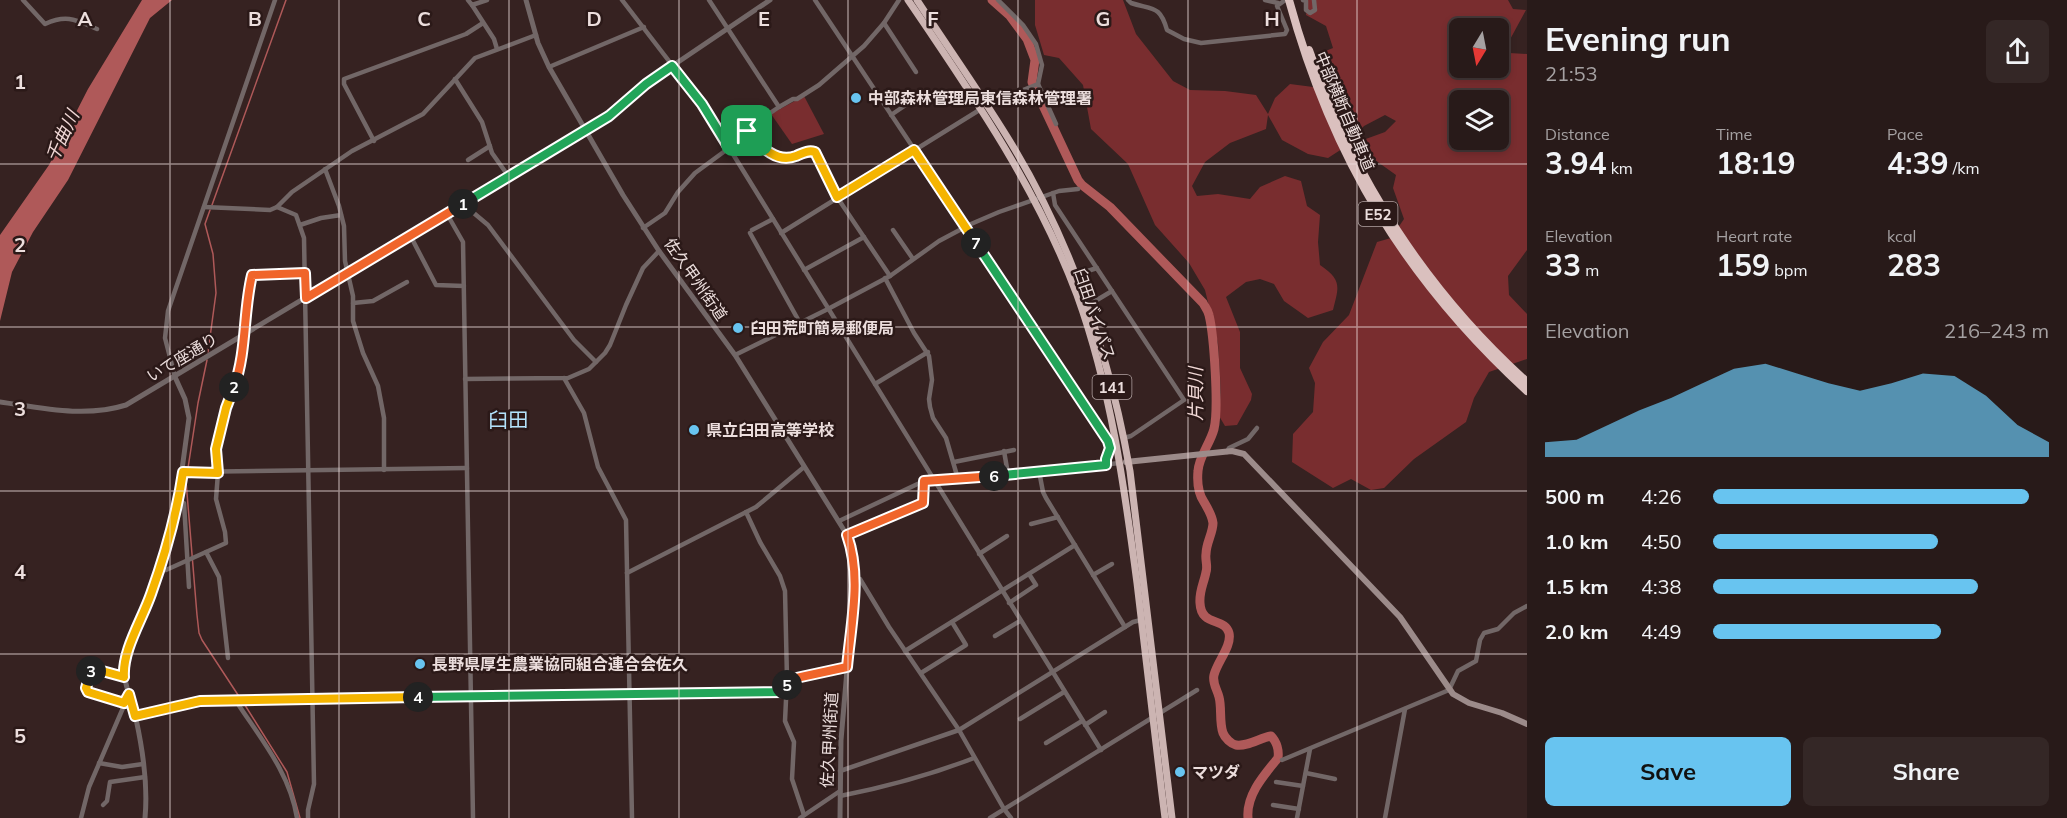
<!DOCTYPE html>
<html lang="en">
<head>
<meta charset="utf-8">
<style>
  :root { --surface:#281a19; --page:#342726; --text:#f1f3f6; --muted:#a5a1a2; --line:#443838; --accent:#68c4f0 }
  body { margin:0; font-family:Mulish,"Noto Sans JP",sans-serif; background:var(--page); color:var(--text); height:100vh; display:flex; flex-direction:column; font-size:22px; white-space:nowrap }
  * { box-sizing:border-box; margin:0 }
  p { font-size:20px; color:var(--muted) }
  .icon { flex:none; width:33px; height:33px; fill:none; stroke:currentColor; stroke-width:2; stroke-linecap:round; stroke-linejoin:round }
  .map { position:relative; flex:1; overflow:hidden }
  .details { display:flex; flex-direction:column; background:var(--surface); width:540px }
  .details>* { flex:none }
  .needle { width:39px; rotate:190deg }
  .controls { position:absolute; left:1449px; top:18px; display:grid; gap:12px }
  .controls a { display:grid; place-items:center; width:60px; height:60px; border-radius:9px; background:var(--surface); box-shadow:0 3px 9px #0003,0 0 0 2px var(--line); font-size:30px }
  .pin { position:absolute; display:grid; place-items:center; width:51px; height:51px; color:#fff; margin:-26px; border-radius:12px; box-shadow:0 3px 9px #0006 }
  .km { position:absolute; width:30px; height:30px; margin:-15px; border-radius:50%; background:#222; color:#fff; font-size:16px; line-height:30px; text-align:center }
  .round { display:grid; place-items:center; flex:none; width:63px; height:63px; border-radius:9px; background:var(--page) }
  .summary { display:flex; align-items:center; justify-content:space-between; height:102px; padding:0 18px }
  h1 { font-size:33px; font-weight:700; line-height:45px }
  .figures { display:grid; grid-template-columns:repeat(3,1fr); gap:9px; height:102px; padding:6px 18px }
  .figures div { display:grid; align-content:center }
  .figures b { font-size:30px; font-weight:700 }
  .figures small { font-size:16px; font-weight:400 }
  .figures p { font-size:16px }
  .chart { height:168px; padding:12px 18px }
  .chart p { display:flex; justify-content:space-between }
  .chart svg { width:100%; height:108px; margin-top:6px; fill:var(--accent); opacity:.7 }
  .button { display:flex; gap:12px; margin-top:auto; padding:12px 18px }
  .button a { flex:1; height:69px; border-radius:9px; background:var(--accent); color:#111; font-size:24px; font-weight:700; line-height:69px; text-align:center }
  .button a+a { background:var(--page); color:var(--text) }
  ul { padding:0 18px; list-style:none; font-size:20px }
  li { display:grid; grid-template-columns:96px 72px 1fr; align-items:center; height:45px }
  li i { height:15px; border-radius:8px; background:var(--accent) }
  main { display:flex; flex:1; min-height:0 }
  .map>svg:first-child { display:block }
</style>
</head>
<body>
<main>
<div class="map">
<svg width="1527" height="818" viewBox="0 0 1527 818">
  <rect width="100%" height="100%" fill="#362221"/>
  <g fill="#792d2f" fill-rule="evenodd">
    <path d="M 1035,0 L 1123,0 L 1136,34 L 1173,81 L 1190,90 L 1225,91 L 1256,95 L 1268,114 L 1275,98 L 1290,84 L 1313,87 L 1329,80 L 1329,67 L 1323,52 L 1333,48 L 1326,26 L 1306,15 L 1308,0 L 1508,0 L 1513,9 L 1526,10 L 1507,45 L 1509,53 L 1527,54 L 1527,250 L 1508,276 L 1509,295 L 1527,314 L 1527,359 L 1489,372 L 1474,398 L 1466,422 L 1414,459 L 1384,488 L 1371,490 L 1351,479 L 1333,488 L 1292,462 L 1293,434 L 1313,412 L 1315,383 L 1309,368 L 1323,342 L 1349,315 L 1377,242 L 1391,238 L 1404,219 L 1393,188 L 1396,175 L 1361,150 L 1363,140 L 1385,132 L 1396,121 L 1385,115 L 1364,126 L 1345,147 L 1328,158 L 1308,154 L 1282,140 L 1268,115 L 1266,129 L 1230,143 L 1205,162 L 1192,186 L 1197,196 L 1218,194 L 1250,199 L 1260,187 L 1285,176 L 1301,181 L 1307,206 L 1320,215 L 1318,242 L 1320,265 C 1342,280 1339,286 1333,310 L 1308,318 L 1284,301 L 1274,284 L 1260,279 L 1246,282 L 1226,297 L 1240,332 L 1240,368 L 1252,394 L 1251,400 L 1237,425 L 1225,426 L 1219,416 L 1221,393 L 1218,343 L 1205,290 L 1189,263 L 1155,225 L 1128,164 L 1091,129 L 1083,85 L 1059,58 L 1044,55 L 1035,25 ZM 1460,28 L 1498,28 L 1498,68 L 1460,68 ZM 1460,100 L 1498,100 L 1498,140 L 1460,140 Z"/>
    <polygon points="804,96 824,134 792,144 771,114"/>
  </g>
  <polygon fill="#af5959" points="142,0 172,0 150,18 68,180 33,232 12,272 0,321 0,235 49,165 88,89"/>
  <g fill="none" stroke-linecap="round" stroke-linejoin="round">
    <g stroke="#af5959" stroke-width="1.5">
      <polyline points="212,205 286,0"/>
      <polyline points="208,352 216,293 213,254 205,224 210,210"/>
      <polyline points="207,360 198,403 186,481 197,615 199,633 202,640 240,698"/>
      <polyline points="243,702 287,772 300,818"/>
    </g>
    <path stroke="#af5959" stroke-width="9" d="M 992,0 L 1010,16 L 1027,39 L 1035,60 L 1032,82 L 1078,180 L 1082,185 L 1110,207 L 1203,303 C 1205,307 1208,310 1209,315 C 1214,336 1219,408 1214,429 C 1210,444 1199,456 1198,471 C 1197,482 1198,493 1204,502 C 1208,509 1212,515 1213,523 C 1213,533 1206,543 1206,554 C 1205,560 1208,566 1206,572 C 1204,583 1199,591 1200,603 C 1201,627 1225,617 1229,633 C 1232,646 1217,662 1214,675 C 1212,683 1217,689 1219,697 C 1222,708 1219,722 1223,733 C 1225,738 1231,744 1236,745 C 1247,747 1260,738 1271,736 C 1277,742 1279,751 1278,758 C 1264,775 1246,795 1248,818"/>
    <g stroke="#726767" stroke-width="4.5">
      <path d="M 23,0 L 45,24 C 67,14 76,20 97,29"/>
      <polyline points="468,0 472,5 487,0"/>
      <polyline points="622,0 702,104 1101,750"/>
      <polyline points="709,0 779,107"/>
      <path d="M 815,0 L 1108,441 C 1112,450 1106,456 1106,465"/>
      <polyline points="998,0 1023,25 1036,44 1042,65 1038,84 1056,124"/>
      <path d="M 1128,0 L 1131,3 C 1153,10 1160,5 1167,30 L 1184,39 L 1201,43 L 1285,34 L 1287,30 L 1277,6 L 1284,1"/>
      <polyline points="1265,0 1278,3"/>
      <polyline points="1303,0 1306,1 1306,10 1310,13 1315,10 1314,0"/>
      <polyline points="472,5 494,39 497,49"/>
      <polyline points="884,23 916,72"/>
      <polyline points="549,67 644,27"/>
      <polyline points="455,79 482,122 492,153 509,177"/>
      <polyline points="986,105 1038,84"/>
      <polyline points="891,115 919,96"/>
      <path d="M 747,131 C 760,145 775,164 796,156 C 803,153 808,150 815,152 L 837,197 L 890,276"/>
      <polyline points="374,141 344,84 344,79 466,34 483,23"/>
      <polyline points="468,160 490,146"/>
      <polyline points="325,169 339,206 344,226 345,261 353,296 353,321 363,353 378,386 384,418 384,470"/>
      <polyline points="1053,193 1055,205 1184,400 1131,436 1124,438"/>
      <polyline points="463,204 488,225 574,340 596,362"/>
      <polyline points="204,207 270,210 277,207 296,215 304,238 314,784 308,810 308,818"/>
      <polyline points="277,207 292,192 352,151 423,114 475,58 536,35"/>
      <polyline points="447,214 463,242 473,818"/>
      <polyline points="300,225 321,218 341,215"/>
      <polyline points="643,228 665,213 678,192 695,173 729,148 757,122 779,107 793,99 797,99 819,85 864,46 884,23 899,0"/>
      <polyline points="752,230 773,219"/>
      <polyline points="893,230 913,259"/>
      <polyline points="750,233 800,323"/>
      <polyline points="781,233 981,109"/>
      <polyline points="410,235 436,285 464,286"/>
      <polyline points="804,270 864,237"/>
      <polyline points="1075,275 1097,268"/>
      <polyline points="885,278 914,333 929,356 932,380 929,399 930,407 933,418 946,438 958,479"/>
      <polyline points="353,303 373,301 407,282"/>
      <polyline points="1087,306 1112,291"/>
      <polyline points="735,355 828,309 890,276 939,241 971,224 999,212 1059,191 1078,189"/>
      <polyline points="175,377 165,338 168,311 275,0"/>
      <polyline points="564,378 584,413 598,467 626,520 632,818"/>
      <polyline points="465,379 568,378 589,369 605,353 610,345 626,305 643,268 659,251"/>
      <polyline points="875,384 928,352"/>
      <polyline points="1004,451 1008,474"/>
      <polyline points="1227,452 1229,448 1248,439 1257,428"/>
      <polyline points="954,462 1014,450"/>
      <polyline points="1039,471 1043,492 1046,498 1125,627"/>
      <polyline points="183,472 467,468"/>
      <polyline points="178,499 184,503 189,587"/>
      <polyline points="746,512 760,542 780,576 785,591 787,679 785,721 794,742 792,779 804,815"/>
      <polyline points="839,521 926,480 941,481 1120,463"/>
      <polyline points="1031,524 1058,517"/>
      <polyline points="847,535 923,503 924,481"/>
      <polyline points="206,552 219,577 228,658"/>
      <polyline points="979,554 1007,536"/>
      <polyline points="158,570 166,570 226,543 225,532 216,499 218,473 216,449 226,408 238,376 245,335 251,276 256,274 305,274"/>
      <polyline points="627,573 756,507 804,467"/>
      <polyline points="1093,575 1112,564"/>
      <polyline points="855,577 860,579 889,627 959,730 1004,809 1011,818"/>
      <polyline points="1009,603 1036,585 1029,574"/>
      <polyline points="995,636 1020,621"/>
      <polyline points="905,651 1075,545"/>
      <polyline points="921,673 966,645 952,622"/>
      <polyline points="787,679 847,667"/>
      <path d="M 236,701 C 260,738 290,773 297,818"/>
      <polyline points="124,703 88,692 86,688 92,670 95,669 124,677"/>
      <polyline points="135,716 207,701 786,692"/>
      <polyline points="1020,719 1064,692"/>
      <polyline points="1085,725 1105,712"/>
      <polyline points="1046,743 1082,721"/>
      <polyline points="1282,760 1449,690 1458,671 1476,661 1480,640 1484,633 1498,629 1514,613 1527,606"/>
      <polyline points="99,763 122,767 143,764"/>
      <polyline points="840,771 959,730 1133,622 1141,620"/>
      <polyline points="1306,773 1335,779"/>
      <polyline points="1276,782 1303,786"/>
      <path d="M 840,796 C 886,787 930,775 974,758"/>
      <polyline points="103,805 107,801 110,782 145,777"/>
      <polyline points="1273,805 1299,809"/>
      <polyline points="81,818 89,787 129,694"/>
      <polyline points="800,818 840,791"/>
      <polyline points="990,818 1197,690"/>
      <polyline points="1297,818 1310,749"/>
      <polyline points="1385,818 1405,709"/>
    </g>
    <g stroke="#726767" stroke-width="5">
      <polyline points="526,0 538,43 549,67 623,195 659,251 735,355 847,535 853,557 855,577 841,740 840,818"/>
      <path d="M 0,402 C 42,408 85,418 126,405 L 609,116 L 653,79 L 770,0"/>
      <path d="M 145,818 C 148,786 143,751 136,719 C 132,701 123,683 124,664 L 153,589 L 178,499 L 189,418 L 185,399 L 175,377"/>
    </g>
    <polyline stroke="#9c8b8a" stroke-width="6" points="1126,462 1232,451 1244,454 1400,617 1453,694 1469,703 1502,713 1527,724"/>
    <g stroke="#ccb4b2" stroke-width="7">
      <path d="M 908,0 C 972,94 1037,188 1077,295 C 1111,389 1124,485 1137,583 C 1146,662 1155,740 1165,818"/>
      <path d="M 917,0 C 949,49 984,98 1014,148 C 1073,247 1110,358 1130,471 L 1172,818"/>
    </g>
    <g stroke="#dac0be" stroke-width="8">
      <path d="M 1289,0 C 1332,158 1406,280 1527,391"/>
      <path d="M 1309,50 C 1353,178 1427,292 1527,382"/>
    </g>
  </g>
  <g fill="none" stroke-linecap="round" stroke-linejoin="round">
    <g stroke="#fff" stroke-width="12">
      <polyline id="split-1" points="463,204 609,116 646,84 672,66 702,104 729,148 747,131"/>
    </g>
    <g stroke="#fff" stroke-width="12">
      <path id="split-2" d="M 234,387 C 247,351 243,312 252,275 L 305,273 L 306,298 L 463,204"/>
    </g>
    <g stroke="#fff" stroke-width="12">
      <path id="split-3" d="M 91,671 L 95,669 L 124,677 C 122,651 142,620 151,594 C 165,555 177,513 183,472 L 218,473 L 216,449 L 226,408 L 234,387"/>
    </g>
    <g stroke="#fff" stroke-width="12">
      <polyline id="split-4" points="91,671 86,688 88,692 124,703 129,694 135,716 200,701 418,697"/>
    </g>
    <g stroke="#fff" stroke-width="12">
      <polyline id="split-5" points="418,697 786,692 787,685"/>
    </g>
    <g stroke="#fff" stroke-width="12">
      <path id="split-6" d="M 787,685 L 787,680 L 847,667 C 851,623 862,577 847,535 L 923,503 L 924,481 L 994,476"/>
    </g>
    <g stroke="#fff" stroke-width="12">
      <polyline id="split-7" points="976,243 1108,441 1110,448 1106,459 1106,465 994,476"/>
    </g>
    <g stroke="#fff" stroke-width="12">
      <path id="split-8" d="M 747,131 C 760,145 775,164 796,156 C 803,153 808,150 815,152 L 837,197 L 914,150 L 976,243"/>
    </g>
    <use href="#split-1" stroke="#22a559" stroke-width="8"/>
    <use href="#split-2" stroke="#f0652b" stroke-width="8"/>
    <use href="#split-3" stroke="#f5b400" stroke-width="8"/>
    <use href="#split-4" stroke="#f5b400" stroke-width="8"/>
    <use href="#split-5" stroke="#22a559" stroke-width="8"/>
    <use href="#split-6" stroke="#f0652b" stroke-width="8"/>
    <use href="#split-7" stroke="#22a559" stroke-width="8"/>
    <use href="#split-8" stroke="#f5b400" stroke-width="8"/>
  </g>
  <path fill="none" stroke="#ecdedd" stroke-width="1.5" stroke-opacity="0.55" d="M 170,0 L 170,818M 339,0 L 339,818M 509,0 L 509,818M 679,0 L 679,818M 848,0 L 848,818M 1018,0 L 1018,818M 1188,0 L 1188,818M 1357,0 L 1357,818M 0,164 L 1527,164M 0,327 L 1527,327M 0,491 L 1527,491M 0,654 L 1527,654"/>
  <g fill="#68c4f0" stroke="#2b1918" stroke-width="2">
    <circle cx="856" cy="98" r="6"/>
    <circle cx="738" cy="328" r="6"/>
    <circle cx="694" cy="430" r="6"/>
    <circle cx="420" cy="664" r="6"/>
    <circle cx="1180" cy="772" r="6"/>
  </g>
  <g text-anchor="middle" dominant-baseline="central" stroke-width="5" stroke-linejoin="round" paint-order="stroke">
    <g fill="#2b1918" stroke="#b2a3a2" stroke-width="1.5">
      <rect x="1358.5" y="202" width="39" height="24" rx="4.5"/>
      <rect x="1092.5" y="375" width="39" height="24" rx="4.5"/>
    </g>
    <g font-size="15" font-weight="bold" fill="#ecdedd">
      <text x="1378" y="214">E52</text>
      <text x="1112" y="387">141</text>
    </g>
    <g font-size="16" font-weight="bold" fill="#ecdedd" stroke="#2b1918" text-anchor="start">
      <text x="868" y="98">中部森林管理局東信森林管理署</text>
      <text x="750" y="328">臼田荒町簡易郵便局</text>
      <text x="706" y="430">県立臼田高等学校</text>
      <text x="432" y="664">長野県厚生農業協同組合連合会佐久</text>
      <text x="1192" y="772">マツダ</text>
    </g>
    <g font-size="16" fill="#ecdedd" stroke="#2b1918">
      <text transform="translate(1345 111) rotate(67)">中部横断自動車道</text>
      <text transform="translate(696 279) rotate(55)">佐久甲州街道</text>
      <text transform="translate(1095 314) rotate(71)">臼田バイパス</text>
      <text transform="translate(182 357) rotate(-31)">いて座通り</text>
      <text transform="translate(829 740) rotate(-87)">佐久甲州街道</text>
    </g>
    <g font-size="18" font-style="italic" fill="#f2d9d7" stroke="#2b1918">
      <text transform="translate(62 136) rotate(-65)">千曲川</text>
      <text transform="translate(1195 394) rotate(-90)">片貝川</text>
    </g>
    <g font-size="20" fill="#b3e3fc" stroke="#2b1918">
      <text x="508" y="419">臼田</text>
    </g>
  </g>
  <g font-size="20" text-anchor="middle" font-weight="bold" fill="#ecdedd" stroke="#2b1918" stroke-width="5" stroke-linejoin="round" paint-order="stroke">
    <text x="85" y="26">A</text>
    <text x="255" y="26">B</text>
    <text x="424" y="26">C</text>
    <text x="594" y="26">D</text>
    <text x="764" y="26">E</text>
    <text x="933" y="26">F</text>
    <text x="1103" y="26">G</text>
    <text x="1272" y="26">H</text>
    <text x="20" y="89">1</text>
    <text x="20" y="252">2</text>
    <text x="20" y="416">3</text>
    <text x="20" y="579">4</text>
    <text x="20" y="743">5</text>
  </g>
</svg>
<div class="controls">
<a><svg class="needle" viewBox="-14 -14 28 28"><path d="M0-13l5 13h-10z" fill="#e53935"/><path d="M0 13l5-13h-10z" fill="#a5a1a2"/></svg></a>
<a><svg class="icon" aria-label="layers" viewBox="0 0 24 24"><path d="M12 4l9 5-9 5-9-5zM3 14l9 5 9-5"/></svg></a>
</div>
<div class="pin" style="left:747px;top:131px;background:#1e9e55"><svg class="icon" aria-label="arrive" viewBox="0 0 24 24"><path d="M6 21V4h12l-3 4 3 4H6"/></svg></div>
<b class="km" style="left:463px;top:204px">1</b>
<b class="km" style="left:234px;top:387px">2</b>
<b class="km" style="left:91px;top:671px">3</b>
<b class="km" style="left:418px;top:697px">4</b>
<b class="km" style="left:787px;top:685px">5</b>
<b class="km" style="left:994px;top:476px">6</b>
<b class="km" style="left:976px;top:243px">7</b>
</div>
<section class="details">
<div class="summary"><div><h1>Evening run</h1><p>21:53</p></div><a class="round"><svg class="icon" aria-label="share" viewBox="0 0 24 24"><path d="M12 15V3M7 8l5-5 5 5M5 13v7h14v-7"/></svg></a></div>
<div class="figures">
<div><p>Distance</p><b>3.94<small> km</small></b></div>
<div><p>Time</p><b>18:19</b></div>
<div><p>Pace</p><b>4:39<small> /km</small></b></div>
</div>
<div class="figures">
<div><p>Elevation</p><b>33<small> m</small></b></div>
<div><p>Heart rate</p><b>159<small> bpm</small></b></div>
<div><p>kcal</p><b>283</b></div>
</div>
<div class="chart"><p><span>Elevation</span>216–243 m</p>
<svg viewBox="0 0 160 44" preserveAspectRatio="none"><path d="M0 44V38L10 37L20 31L30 25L40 20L50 14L60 8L70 6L80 10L90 14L100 17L110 14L120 10L130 11L140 19L150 31L160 38V44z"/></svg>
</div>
<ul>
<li><b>500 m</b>4:26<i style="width:94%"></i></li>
<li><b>1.0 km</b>4:50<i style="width:67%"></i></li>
<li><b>1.5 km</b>4:38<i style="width:79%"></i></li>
<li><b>2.0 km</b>4:49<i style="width:68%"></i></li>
</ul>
<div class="button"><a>Save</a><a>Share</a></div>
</section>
</main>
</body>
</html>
